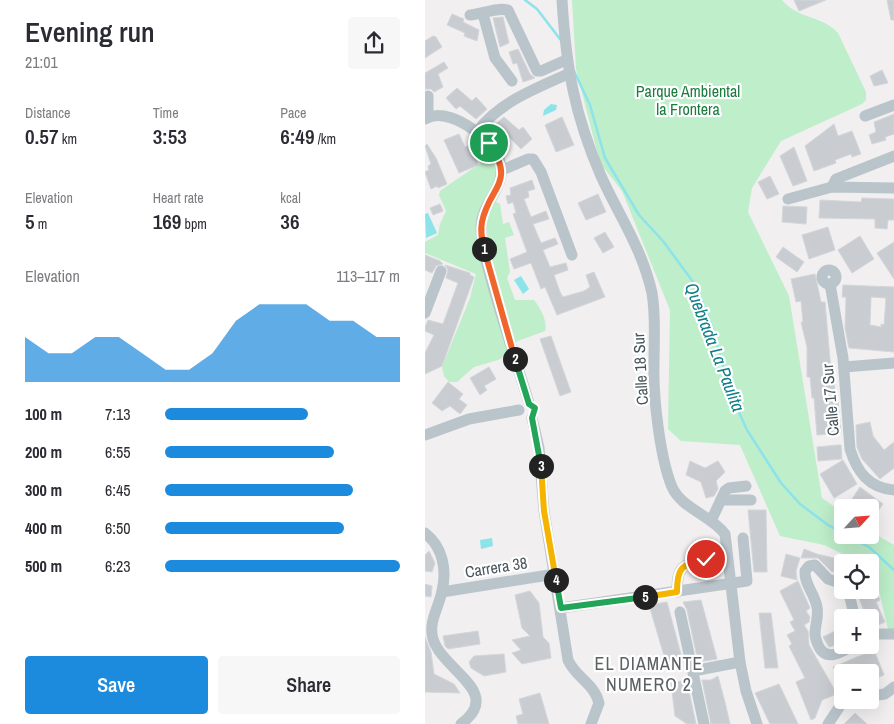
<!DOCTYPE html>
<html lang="en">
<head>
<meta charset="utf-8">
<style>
  :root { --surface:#fff; --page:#f7f7f7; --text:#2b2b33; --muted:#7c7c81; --accent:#1c8add }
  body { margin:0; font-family:"Archivo Narrow",sans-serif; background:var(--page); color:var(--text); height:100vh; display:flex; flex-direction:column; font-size:19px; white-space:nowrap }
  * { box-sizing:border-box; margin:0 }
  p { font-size:16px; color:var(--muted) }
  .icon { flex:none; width:28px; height:28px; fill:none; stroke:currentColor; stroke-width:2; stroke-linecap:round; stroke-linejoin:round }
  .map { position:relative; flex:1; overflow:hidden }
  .side { display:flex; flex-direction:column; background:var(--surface); width:425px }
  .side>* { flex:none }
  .needle { width:32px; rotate:64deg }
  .buttons { position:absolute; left:409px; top:499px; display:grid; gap:10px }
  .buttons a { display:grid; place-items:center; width:45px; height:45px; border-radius:5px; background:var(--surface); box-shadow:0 5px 20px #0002; font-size:25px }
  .pin { position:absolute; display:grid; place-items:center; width:42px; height:42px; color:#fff; margin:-21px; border:2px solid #fff; border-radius:50%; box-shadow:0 1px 5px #0007 }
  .km { position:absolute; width:25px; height:25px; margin:-12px; border-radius:50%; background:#222; color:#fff; font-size:14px; line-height:25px; text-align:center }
  .round { display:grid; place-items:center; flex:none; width:52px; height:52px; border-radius:5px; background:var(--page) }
  .overview { display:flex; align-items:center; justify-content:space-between; height:85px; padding:0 25px }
  h1 { font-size:28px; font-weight:600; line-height:38px }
  .figures { display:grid; grid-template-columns:repeat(3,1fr); gap:8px; height:85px; padding:5px 25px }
  .figures div { display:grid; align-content:center }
  .figures b { font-size:21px; font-weight:600 }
  .figures small { font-size:14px; font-weight:400 }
  .figures p { font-size:14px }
  .chart { height:140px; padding:10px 25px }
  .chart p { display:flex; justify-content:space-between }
  .chart svg { width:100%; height:90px; margin-top:5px; fill:var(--accent); opacity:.7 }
  .cta { display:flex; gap:10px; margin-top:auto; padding:10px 25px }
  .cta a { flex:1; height:58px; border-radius:5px; background:var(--accent); color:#fff; font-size:20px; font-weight:600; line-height:58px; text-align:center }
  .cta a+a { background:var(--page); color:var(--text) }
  ul { padding:0 25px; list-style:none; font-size:16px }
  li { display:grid; grid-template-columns:80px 60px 1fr; align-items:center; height:38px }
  li i { height:12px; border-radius:6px; background:var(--accent) }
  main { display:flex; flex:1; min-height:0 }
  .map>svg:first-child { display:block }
</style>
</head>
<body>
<main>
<section class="side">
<div class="overview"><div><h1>Evening run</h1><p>21:01</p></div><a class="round"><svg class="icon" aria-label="share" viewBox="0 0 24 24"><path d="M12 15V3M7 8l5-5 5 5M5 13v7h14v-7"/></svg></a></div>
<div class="figures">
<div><p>Distance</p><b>0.57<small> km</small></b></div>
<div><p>Time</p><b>3:53</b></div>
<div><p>Pace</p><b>6:49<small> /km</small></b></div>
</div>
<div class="figures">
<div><p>Elevation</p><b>5<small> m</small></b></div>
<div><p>Heart rate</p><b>169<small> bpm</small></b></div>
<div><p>kcal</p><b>36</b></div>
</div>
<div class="chart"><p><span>Elevation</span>113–117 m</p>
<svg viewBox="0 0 160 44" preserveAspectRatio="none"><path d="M0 44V22L10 30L20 30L30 22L40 22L50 30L60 38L70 38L80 30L90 14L100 6L110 6L120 6L130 14L140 14L150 22L160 22V44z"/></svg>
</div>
<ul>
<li><b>100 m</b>7:13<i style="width:61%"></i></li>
<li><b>200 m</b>6:55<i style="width:72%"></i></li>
<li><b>300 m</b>6:45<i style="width:80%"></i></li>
<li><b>400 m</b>6:50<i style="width:76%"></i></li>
<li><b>500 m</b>6:23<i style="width:100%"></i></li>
</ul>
<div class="cta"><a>Save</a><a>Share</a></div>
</section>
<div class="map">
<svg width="469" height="724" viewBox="0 0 469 724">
  <rect width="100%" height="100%" fill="#f1efef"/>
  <g fill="#beeeca">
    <path d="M 147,0 L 357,0 C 374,20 397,15 413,33 L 441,92 L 441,100 L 437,104 L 356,141 L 327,188 L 323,212 L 364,296 L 397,498 L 417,512 L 418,535 L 445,535 L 445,531 L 469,545 L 469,631 L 463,629 L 451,579 L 445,573 L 445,562 L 434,562 L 399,545 L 355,536 L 315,445 L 256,441 L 243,429 L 245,310 L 197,191 L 175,163 L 151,69 Z"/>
    <polygon points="57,162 71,164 75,172 52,219 82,351 76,359 49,367 32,382 24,382 19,376 17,367 45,298 51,274 0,253 0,242 13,235 15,224 21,211 14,195 15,191"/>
    <path d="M 70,201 L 75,204 L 78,224 L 84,222 L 89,235 L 80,238 L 85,272 L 82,278 L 90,300 L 109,300 C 115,307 123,322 120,331 L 90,342 L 64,257 L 61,218 Z"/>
  </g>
  <g fill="#8ce3ea">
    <polygon points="126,104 132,105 131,110 118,116 119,110"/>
    <polygon points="3,213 12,233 1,238 0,214"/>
    <polygon points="96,276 104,289 98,294 89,280"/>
    <polygon points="67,538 68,546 56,549 55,540"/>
  </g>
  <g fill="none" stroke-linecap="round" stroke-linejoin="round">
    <g stroke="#8ce3ea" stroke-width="2.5">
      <polyline points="100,0 112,9 135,39"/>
      <polyline points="149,71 165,105 180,158 214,215 238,241 271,286 286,324 308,399 322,430 356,483 375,504 403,525 418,533"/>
      <polyline points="421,535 444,547 469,570"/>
    </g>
  </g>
  <g fill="#c9cdd1" stroke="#d3d6da" fill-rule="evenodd">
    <polygon points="369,0 401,0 374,11"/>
    <polygon points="462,0 469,0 469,20 466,20"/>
    <polygon points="27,14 39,19 38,22 54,30 52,41 39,36 40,33 22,25"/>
    <polygon points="78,17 84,43 75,47 68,18"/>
    <polygon points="8,36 11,37 17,47 0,58 0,41"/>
    <polygon points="93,49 105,74 110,78 98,82 92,63 88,64 84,52"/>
    <polygon points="19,62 23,68 13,74 18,87 9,92 6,89 0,89 0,73"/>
    <polygon points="457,70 463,83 449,86 445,76"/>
    <polygon points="32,88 47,101 51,97 62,109 51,119 35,106 31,109 21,98"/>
    <polygon points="469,114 469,134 460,137 461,140 447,144 444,135 451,132 449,122"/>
    <polygon points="79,117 94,130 98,127 107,139 96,149 81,134 77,137 68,126"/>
    <polygon points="137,117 149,145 131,152 120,125"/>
    <polygon points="409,124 413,136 427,131 436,154 427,157 426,154 410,160 411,163 389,171 380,146"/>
    <polygon points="34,134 40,147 43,146 45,151 49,149 53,165 34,173 19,140"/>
    <polygon points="2,144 11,158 22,184 13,188 12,186 6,189 0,172 4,170 3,166 6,164 0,146"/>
    <polygon points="369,147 382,181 368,186 355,156"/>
    <polygon points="345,176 354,194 342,199 333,182"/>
    <polygon points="107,180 110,189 103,191 104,197 99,199 106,217 121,211 124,219 108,224 116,243 130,238 133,244 118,250 125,267 141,263 143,270 129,275 135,292 138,297 159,291 165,287 161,275 169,272 180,297 132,315 120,287 116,289 106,263 89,269 85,259 102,252 88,214 91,213 88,202 83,204 81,196 86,195 85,188"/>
    <polygon points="173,194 181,212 161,220 153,203"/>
    <polygon points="437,198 469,199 469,220 463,220 462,229 450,228 450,219 394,218 395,200 436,202"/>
    <polygon points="15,204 18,211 8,215 5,208"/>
    <polygon points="358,206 382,207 381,224 357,222"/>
    <polygon points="403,227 410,250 384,259 377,235"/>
    <polygon points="180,232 189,247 178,253 169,238"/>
    <polygon points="435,236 449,259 427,273 413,250"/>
    <polygon points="469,242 469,279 452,253"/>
    <polygon points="358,247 379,262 372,272 351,257"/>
    <polygon points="0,255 15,261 18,264 11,266 7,273 0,270"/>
    <polygon points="20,265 45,273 45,275 49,277 17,366 0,374 0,353 9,335 0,331 0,327 3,320 18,324 33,283 21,278 23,270"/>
    <polygon points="390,274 396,302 400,302 407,382 409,382 411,401 413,401 416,433 392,435 389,398 387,398 385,377 382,377 382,347 376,322 378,322 376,301 371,302 366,279"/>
    <path d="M 418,285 L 469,287 L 469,352 L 424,348 L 420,328 L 421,297 L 417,297 ZM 446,297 L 461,298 L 459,325 L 456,324 L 456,327 L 445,325 Z"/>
    <polygon points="126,336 146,392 135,396 115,339"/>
    <polygon points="64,367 71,379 59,386 62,390 55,395 45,378"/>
    <polygon points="23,382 38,394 34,399 42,405 35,414 25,406 17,411 7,403"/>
    <polygon points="445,422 448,436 459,450 469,442 469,468 455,479 437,459 432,447 431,425"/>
    <polygon points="413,445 416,445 417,459 393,461 392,447"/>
    <polygon points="418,460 432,484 409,498 395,474"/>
    <polygon points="265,461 280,468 293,461 300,472 291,481 293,489 289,496 281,498 276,482 261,475"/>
    <polygon points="435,487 458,504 445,522 445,508 421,508"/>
    <polygon points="323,510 341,510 342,572 329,572"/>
    <polygon points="379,549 392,554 413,559 415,557 418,561 418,576 411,571 407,572 393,558 376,558"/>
    <polygon points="4,551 10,563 7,572 0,571 0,555"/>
    <polygon points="361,554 375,558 371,571 372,580 356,576"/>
    <polygon points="445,578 455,600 451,602 460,622 445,629 445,618 437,618 436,613 439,611 431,590 445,590"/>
    <polygon points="373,581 385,608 381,611 385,617 384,622 379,625 383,631 384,645 412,694 397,700 390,718 386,720 371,682 380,678 364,646 367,644 362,635 370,631 365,622 369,620 355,591"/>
    <polygon points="0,584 7,586 6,597 0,596"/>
    <polygon points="105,591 114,603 118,637 124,643 126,658 97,664 87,653 96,650 87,640 105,636 97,628 90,595"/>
    <polygon points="276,600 292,659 273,662 262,610 258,602"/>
    <polygon points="242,602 258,662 242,666 224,605"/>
    <polygon points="334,613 346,613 353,668 340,668"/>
    <polygon points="418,627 418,643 404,647 398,637"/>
    <polygon points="53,631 55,644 23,649 20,646 18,636"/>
    <polygon points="0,637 6,652 9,674 29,684 35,693 0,692"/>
    <polygon points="449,650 459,675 445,681 445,672 418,672 418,684 408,667"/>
    <polygon points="79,654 81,672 59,676 46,668 44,662 49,656"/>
    <polygon points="293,676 300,702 305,724 286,724 277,680 286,680"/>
    <polygon points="262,680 265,696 271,724 262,724 250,716 246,683"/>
    <polygon points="354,684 373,724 345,724 330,693"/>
    <polygon points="115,693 124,724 93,724 91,716 98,714 94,699"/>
    <polygon points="430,713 442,724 419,724"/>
  </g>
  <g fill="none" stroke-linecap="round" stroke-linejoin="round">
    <g stroke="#bac5cb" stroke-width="11">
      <path d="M 137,0 C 141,66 149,114 176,176 C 194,216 217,248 227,293 C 231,316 229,341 229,364 C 228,397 235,458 247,487 C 257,509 286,515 300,534 L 315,662 L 321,691 L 332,724"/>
      <polyline points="58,14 70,58 87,81"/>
      <path d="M 45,15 C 58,14 71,7 83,10 L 112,71 L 116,71 L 141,60"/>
      <polyline points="3,96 3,117"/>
      <polyline points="440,116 469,105"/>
      <path d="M 0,119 C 23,105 65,137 74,159 C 84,186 57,201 56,226 C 56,247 63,267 68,286 C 79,326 92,364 104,403"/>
      <path d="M 52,132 C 74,102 110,89 143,74"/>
      <polyline points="77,170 103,159 108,159 116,172 147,255"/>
      <polyline points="407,187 411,179 469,156"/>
      <polyline points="363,199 407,187 469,188"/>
      <circle cx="404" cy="277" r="7"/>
      <path d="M 405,284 L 418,358 L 425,449 C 432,472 444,488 469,490"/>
      <polyline points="0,313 16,271"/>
      <polyline points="419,367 469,363"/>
      <path d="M 107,418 L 114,448 L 119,511 L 143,660 C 151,678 169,683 174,703 L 166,724"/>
      <polyline points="0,435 44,419 94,410"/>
      <polyline points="296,500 326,500"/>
      <polyline points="286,521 300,491 304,488 321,486"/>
      <path d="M 0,533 C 18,547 22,570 17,591 C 14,607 3,622 8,639 C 18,671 79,692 36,724"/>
      <path d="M 418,584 L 403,579 L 390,565 L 384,566 L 380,571 C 379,584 390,594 392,607 C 394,617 390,624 390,634 C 390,638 392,642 393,645 C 401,663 417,652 429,645"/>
      <polyline points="423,590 430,618"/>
      <polyline points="17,592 130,574"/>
      <path d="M 252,592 C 252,566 257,565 281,559"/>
      <polyline points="136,608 322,581 318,538"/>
      <polyline points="255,612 279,724"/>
      <polyline points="445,637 452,634 469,634"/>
      <polyline points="268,671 315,662"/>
      <polyline points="445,696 460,694 469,687"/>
      <polyline points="403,724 419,700"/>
    </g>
  </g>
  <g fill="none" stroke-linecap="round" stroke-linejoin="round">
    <g stroke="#fff" stroke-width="10">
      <path id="split-1" d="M 59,249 C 57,240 55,231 57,222 C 64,186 92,184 64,143"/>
    </g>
    <g stroke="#fff" stroke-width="10">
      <polyline id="split-2" points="59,249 90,359"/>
    </g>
    <g stroke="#fff" stroke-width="10">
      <polyline id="split-3" points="90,359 104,404 110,408 107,418 116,466"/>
    </g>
    <g stroke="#fff" stroke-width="10">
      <polyline id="split-4" points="116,466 119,511 131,580"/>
    </g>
    <g stroke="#fff" stroke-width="10">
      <polyline id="split-5" points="131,580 136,608 220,597"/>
    </g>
    <g stroke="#fff" stroke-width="10">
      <path id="split-6" d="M 220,597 L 252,592 C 252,566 257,565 281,559"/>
    </g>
    <use href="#split-1" stroke="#f0652b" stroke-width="6"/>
    <use href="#split-2" stroke="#f0652b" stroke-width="6"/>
    <use href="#split-3" stroke="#22a559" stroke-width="6"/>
    <use href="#split-4" stroke="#f5b400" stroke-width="6"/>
    <use href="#split-5" stroke="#22a559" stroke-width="6"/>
    <use href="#split-6" stroke="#f5b400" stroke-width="6"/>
  </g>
  <g text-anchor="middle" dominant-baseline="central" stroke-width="4.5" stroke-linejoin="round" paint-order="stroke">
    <g font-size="16" fill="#197c3d" stroke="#fff">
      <text x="263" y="91">Parque Ambiental<tspan x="263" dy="18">la Frontera</tspan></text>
    </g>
    <g font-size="16" fill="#47555c" stroke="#fff">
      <text transform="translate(215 369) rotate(-93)">Calle 18 Sur</text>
      <text transform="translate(405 400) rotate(-95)">Calle 17 Sur</text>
      <text transform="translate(71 567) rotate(-9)">Carrera 38</text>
    </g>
    <g font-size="18" font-style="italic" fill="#0f7f89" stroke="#fff">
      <text transform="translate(290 347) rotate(69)">Quebrada La Paulita</text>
    </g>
    <g font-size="18" letter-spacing="1" fill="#5b6063" stroke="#fff">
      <text x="224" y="663">EL DIAMANTE<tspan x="224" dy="21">NUMERO 2</tspan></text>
    </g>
  </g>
</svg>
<div class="buttons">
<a><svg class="needle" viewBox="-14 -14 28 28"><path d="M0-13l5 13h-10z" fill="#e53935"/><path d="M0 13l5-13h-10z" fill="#7c7c81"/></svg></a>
<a><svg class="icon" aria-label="locate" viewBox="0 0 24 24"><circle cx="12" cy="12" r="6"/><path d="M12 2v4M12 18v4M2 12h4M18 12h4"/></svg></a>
<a>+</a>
<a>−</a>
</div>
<div class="pin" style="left:64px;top:143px;background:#1e9e55"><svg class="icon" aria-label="arrive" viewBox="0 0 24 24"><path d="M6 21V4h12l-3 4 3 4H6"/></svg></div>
<div class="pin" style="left:281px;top:559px;background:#d93025"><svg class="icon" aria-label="check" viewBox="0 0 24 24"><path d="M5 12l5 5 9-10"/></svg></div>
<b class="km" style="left:59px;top:249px">1</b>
<b class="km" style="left:90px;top:359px">2</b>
<b class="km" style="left:116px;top:466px">3</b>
<b class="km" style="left:131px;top:580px">4</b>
<b class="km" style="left:220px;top:597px">5</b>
</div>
</main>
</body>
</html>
